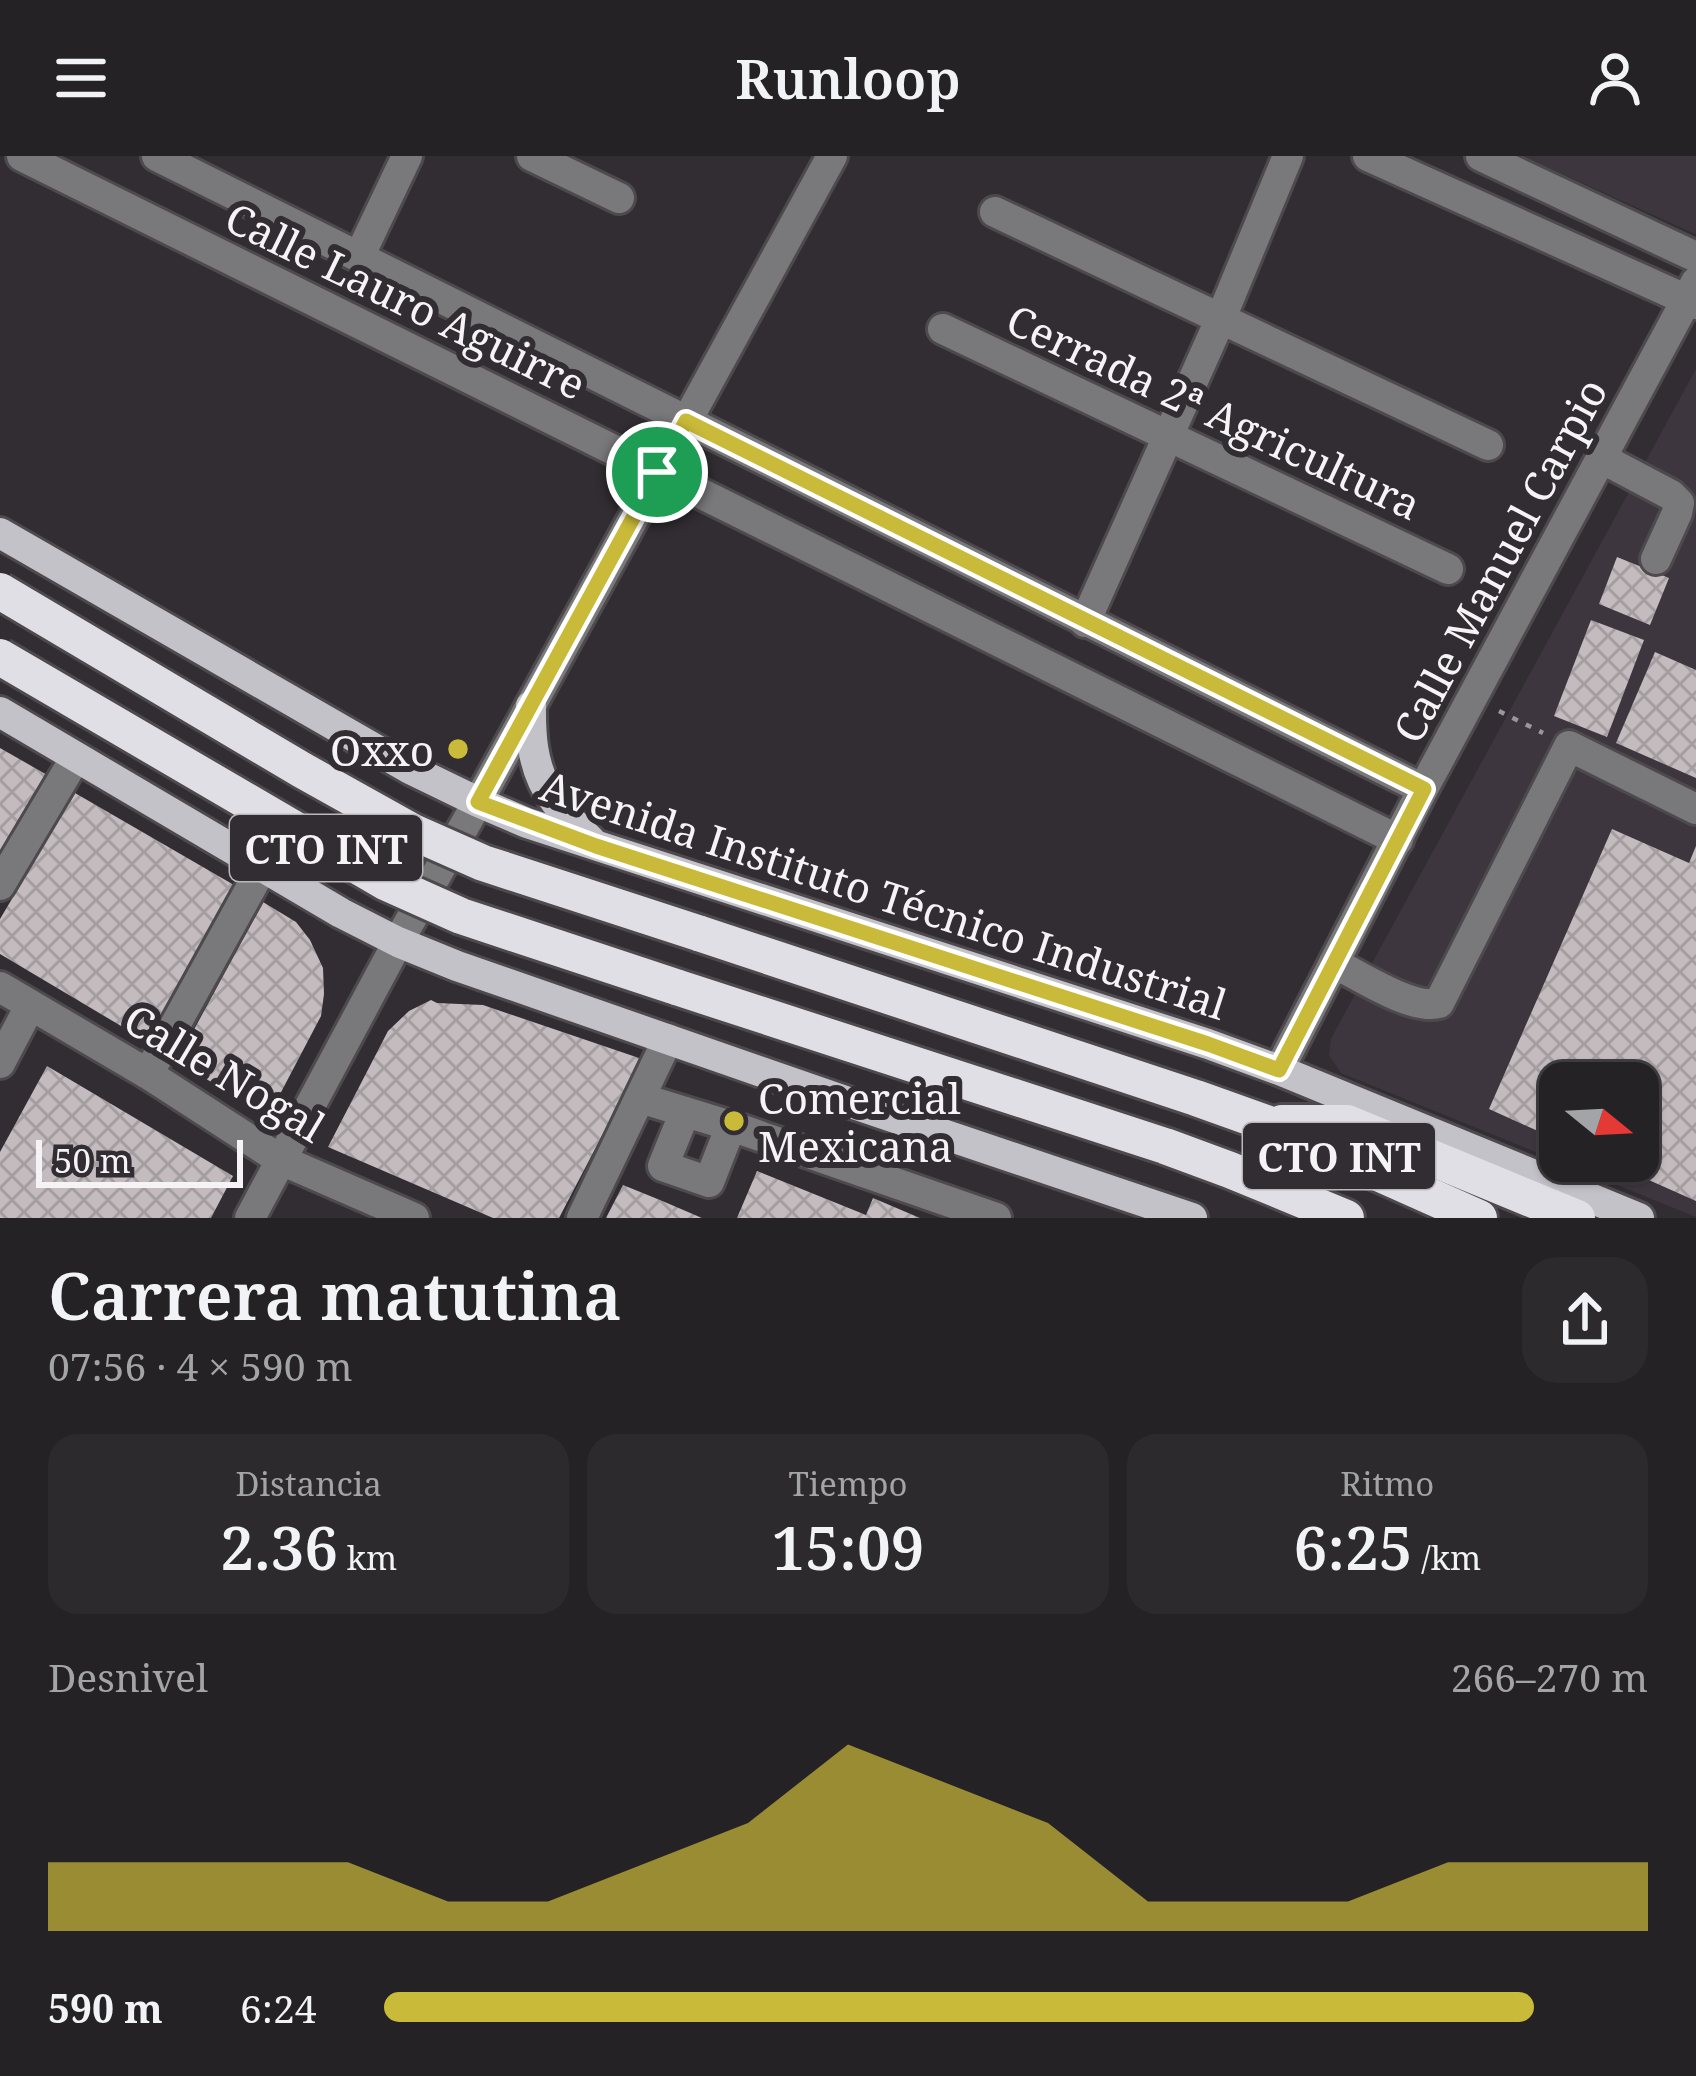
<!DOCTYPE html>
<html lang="es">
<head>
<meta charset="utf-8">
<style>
  :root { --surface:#252226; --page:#2d2a2e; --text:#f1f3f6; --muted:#a3a4a7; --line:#423f43; --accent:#caba39 }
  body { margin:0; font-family:"Noto Serif",serif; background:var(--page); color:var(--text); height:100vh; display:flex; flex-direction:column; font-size:45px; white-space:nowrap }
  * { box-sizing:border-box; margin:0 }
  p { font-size:39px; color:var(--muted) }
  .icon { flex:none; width:66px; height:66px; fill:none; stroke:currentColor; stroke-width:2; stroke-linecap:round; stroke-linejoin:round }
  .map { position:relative; height:1062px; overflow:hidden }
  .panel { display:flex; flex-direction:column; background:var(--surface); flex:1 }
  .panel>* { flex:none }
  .needle { width:78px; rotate:108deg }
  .buttons { position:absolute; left:1539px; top:906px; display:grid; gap:24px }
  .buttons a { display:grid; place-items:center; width:120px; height:120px; border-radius:24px; background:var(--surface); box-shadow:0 3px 9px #0004,0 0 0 3px var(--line); font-size:60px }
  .scale { position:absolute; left:36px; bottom:30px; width:207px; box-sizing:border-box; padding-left:12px; border:6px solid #f6f3f6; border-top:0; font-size:33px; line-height:42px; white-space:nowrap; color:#f6f3f6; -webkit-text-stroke:9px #312d32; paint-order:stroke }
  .pin { position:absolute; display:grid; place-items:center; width:102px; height:102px; color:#fff; margin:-51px; border:6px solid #fff; border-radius:50%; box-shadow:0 3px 12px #0007 }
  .round { display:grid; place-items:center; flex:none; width:126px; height:126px; border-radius:36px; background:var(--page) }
  .head { display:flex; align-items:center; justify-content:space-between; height:204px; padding:0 48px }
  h1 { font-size:66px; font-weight:600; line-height:90px }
  .stats { display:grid; grid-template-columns:repeat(3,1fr); gap:18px; height:204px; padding:12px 48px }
  .stats div { display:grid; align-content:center; border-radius:30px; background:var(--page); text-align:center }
  .stats b { font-size:60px; font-weight:600 }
  .stats small { font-size:33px; font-weight:400 }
  .stats p { font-size:33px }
  .chart { height:336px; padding:24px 48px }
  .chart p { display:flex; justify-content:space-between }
  .chart svg { width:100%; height:216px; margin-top:12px; fill:var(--accent); opacity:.7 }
  ul { padding:0 48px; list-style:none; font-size:39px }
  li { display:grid; grid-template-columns:192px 144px 1fr; align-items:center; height:90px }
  li i { height:30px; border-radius:15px; background:var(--accent) }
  header { display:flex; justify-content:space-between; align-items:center; height:156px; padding:0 48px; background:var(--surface); font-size:54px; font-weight:600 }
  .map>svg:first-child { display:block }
</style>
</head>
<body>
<header><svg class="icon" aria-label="menu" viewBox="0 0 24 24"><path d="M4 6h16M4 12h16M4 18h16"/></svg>Runloop<svg class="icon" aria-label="person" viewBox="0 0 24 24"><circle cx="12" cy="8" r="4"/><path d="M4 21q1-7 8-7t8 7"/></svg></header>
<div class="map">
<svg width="1696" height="1062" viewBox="0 0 1696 1062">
  <defs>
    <pattern id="building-cross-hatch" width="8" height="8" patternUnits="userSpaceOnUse" patternTransform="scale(3)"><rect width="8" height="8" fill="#c3bbbe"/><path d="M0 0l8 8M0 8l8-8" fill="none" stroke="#a59ea1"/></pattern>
  </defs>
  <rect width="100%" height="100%" fill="#312d32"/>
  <g fill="#3e363f" fill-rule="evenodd">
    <polygon points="1523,0 1696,0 1696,77 1695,78"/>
    <path d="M 1696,213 L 1696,1061 L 1341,917 L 1329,899 L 1331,883 L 1340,866 ZM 1560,927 L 1638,927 L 1638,1005 L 1560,1005 Z"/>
  </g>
  <g fill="url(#building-cross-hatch)">
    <polygon points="1617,401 1669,422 1650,469 1599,448"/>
    <polygon points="1591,464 1644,484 1607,581 1554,560"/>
    <polygon points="1655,496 1696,514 1696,622 1616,587"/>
    <polygon points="0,592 49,620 0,699"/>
    <polygon points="75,637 234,729 148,886 0,798 0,763"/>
    <polygon points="1612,673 1689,707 1696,690 1696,1045 1606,1005 1638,1005 1638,927 1560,927 1560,985 1489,953"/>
    <polygon points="263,746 296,766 310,784 323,812 324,838 321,860 268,961 177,905"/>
    <polygon points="431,844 437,847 483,849 642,903 559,1062 493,1062 328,991 388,875 409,855"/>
    <polygon points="47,910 233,1020 211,1062 0,1062 0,996"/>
    <polygon points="757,1015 866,1059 873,1042 920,1062 737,1062"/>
    <polygon points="623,1029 660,1044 702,1062 606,1062"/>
  </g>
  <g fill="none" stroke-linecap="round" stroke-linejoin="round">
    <g stroke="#4d494d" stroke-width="36">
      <g id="minor">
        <polyline points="22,0 1398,684"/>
        <polyline points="157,0 1423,633"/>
        <polyline points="532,0 619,42"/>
        <polyline points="1368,0 1696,148"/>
        <polyline points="1481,0 1696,101"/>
        <polyline points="995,56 1488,289"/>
        <polyline points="359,101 407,0"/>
        <polyline points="943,173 1448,413"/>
        <polyline points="1601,302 1671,339 1679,347 1677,357 1656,403"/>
        <polyline points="1085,466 1221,162 1288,0"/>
        <polyline points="0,729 76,601"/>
        <path d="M 1334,807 C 1360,820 1413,855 1439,847 L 1569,590 L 1696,653"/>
        <polyline points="0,831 148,918 281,1004 414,1062"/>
        <polyline points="0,907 30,850"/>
        <polyline points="1279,914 1423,633 1696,126"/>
        <polyline points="148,918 262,712"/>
        <polyline points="640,942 731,970 996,1062"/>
        <polyline points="685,956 663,1010 709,1026 731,970"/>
        <polyline points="250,1062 398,786 478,646 832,0"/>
        <polyline points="582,1062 668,883"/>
      </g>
    </g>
    <g stroke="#4d494d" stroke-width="36">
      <g id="major">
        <polyline points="0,377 410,613 478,646 527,667 1208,888 1279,914 1639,1062"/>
        <path d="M 531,550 C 530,617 544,639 591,685"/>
        <polyline points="0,556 341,757 398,786 457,810 848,946 1192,1062"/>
      </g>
    </g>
    <g stroke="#4d494d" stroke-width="42">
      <g id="highway">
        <polyline points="698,777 1196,942 1266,967 1479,1062"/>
        <polyline points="676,831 1165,990 1230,1014 1346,1062"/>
        <polyline points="1282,967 1347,967 1577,1062"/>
      </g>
    </g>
    <polyline stroke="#9a979b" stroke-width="4.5" stroke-dasharray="6 9" stroke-linecap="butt" points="1499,555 1543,577"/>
    <use href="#minor" stroke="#79797b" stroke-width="30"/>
    <use href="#major" stroke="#c3c2c8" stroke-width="30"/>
    <use href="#highway" stroke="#e1dfe6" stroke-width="36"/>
    <g stroke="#4d494d" stroke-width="42" stroke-linecap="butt">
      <g id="highway-bridge">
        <polyline points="0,435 302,614 413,676 483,707 698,777"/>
        <polyline points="0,501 385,726 461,760 676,831"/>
      </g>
    </g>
    <use href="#highway-bridge" stroke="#e1dfe6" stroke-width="36"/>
  </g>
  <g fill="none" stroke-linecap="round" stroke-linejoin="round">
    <g stroke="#fff" stroke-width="24">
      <polygon id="route" points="686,265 1424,633 1279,914 1208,888 596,690 478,646"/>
    </g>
    <use href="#route" stroke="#caba39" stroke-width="15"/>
  </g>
  <g fill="#caba39" stroke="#312d32" stroke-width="4.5">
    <circle cx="458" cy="593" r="12"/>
    <circle cx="734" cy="965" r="12"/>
  </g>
  <g text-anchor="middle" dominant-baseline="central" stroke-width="12" stroke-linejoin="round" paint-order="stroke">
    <g fill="#312d32" stroke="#bbb8bb" stroke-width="3">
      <rect x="230" y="659" width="192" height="66" rx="9"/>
      <rect x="1243" y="967" width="192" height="66" rx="9"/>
    </g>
    <g font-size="39" font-weight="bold" fill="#f6f3f6">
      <text x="326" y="692">CTO INT</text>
      <text x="1339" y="1000">CTO INT</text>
    </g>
    <g font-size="42" fill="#f6f3f6" stroke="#312d32">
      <text transform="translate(406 144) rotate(26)">Calle Lauro Aguirre</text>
      <text transform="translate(1214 255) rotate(25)">Cerrada 2ª Agricultura</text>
      <text transform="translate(1499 404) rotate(-62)">Calle Manuel Carpio</text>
      <text transform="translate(884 738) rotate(18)">Avenida Instituto Técnico Industrial</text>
      <text transform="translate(225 916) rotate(31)">Calle Nogal</text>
    </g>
    <g font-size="42" fill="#f6f3f6" stroke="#312d32" text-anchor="end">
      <text x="434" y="593">Oxxo</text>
      <text x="758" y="941" text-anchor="start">Comercial<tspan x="758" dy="48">Mexicana</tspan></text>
    </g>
  </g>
</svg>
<div class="buttons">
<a><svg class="needle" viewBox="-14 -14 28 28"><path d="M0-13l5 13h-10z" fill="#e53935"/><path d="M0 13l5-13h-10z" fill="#a3a4a7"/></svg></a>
</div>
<div class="scale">50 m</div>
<div class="pin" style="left:657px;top:316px;background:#1e9e55"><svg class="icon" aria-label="arrive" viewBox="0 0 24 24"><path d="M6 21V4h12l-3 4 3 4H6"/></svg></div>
</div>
<section class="panel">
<div class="head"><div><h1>Carrera matutina</h1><p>07:56 · 4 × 590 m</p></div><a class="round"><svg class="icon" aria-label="share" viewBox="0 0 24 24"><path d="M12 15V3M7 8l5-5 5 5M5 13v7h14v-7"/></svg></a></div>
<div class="stats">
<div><p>Distancia</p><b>2.36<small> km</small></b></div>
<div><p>Tiempo</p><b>15:09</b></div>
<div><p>Ritmo</p><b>6:25<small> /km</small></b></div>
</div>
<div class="chart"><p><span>Desnivel</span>266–270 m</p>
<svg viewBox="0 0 160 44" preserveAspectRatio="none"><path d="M0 44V30L10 30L20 30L30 30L40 38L50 38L60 30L70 22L80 6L90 14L100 22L110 38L120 38L130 38L140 30L150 30L160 30V44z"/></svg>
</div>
<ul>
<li><b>590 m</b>6:24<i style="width:91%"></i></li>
</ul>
</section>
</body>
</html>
